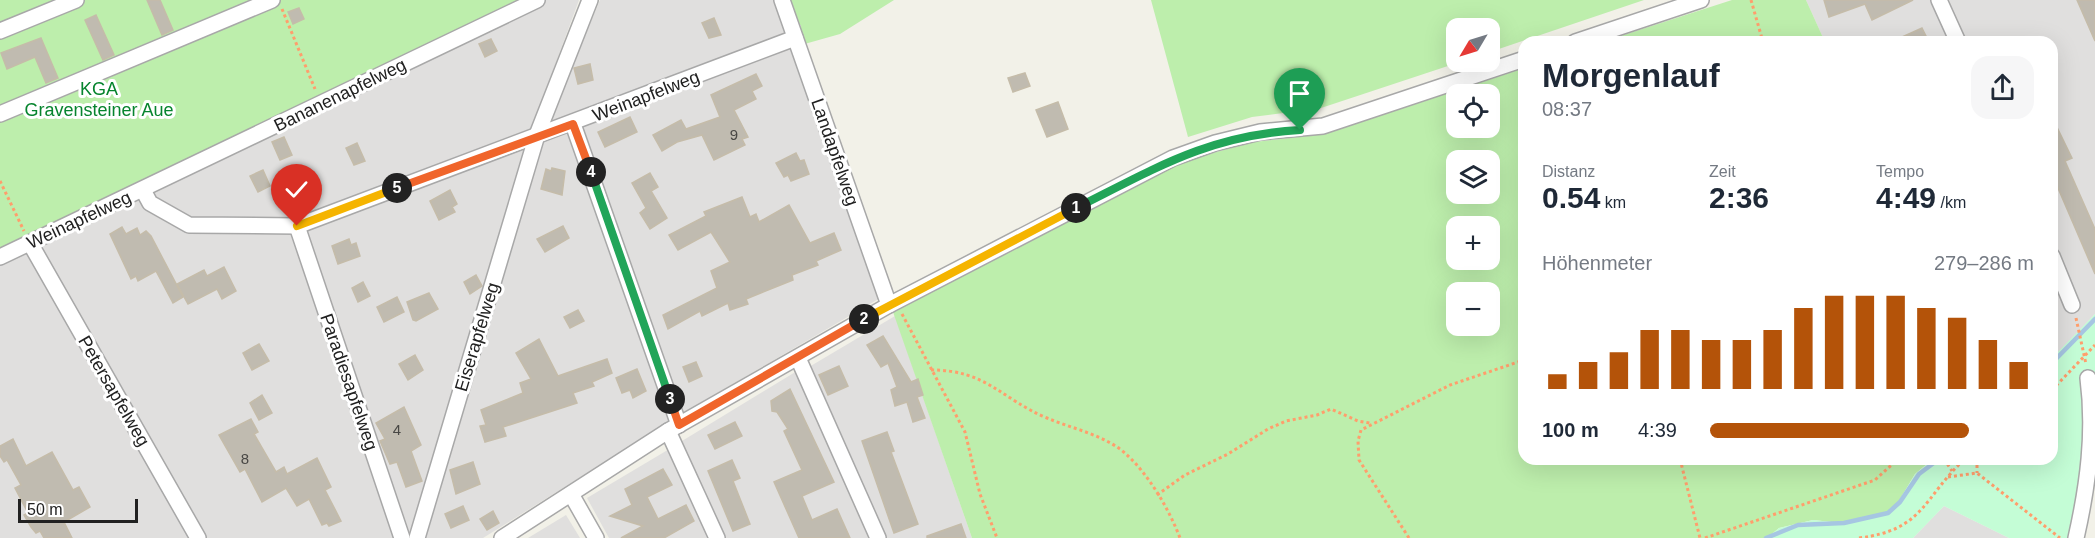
<!DOCTYPE html>
<html lang="de">
<head>
<meta charset="utf-8">
<style>
  :root { --surface:#fff; --page:#f6f6f7; --text:#1f2937; --muted:#747a83; --accent:#b45309 }
  body { margin:0; font-family:Helvetica,sans-serif; background:var(--page); color:var(--text); height:100vh; display:flex; flex-direction:column; font-size:22px; white-space:nowrap }
  * { box-sizing:border-box; margin:0 }
  p { font-size:20px; color:var(--muted) }
  .icon { flex:none; width:33px; height:33px; fill:none; stroke:currentColor; stroke-width:2; stroke-linecap:round; stroke-linejoin:round }
  .map { position:relative; flex:1; overflow:hidden }
  .side { position:absolute; left:1518px; top:36px; width:540px; height:429px; display:flex; flex-direction:column; background:var(--surface); border-radius:18px; box-shadow:0 6px 24px #0002 }
  .side>* { flex:none }
  .needle { width:39px; rotate:232deg }
  .controls { position:absolute; left:1446px; top:18px; display:grid; gap:12px }
  .controls a { display:grid; place-items:center; width:54px; height:54px; border-radius:12px; background:var(--surface); box-shadow:0 6px 24px #0002; font-size:30px }
  .scale { position:absolute; left:18px; bottom:15px; width:120px; box-sizing:border-box; padding-left:6px; border:3px solid #212121; border-top:0; font-size:16px; line-height:21px; white-space:nowrap; color:#212121; -webkit-text-stroke:4px #fff; paint-order:stroke }
  .pin { position:absolute; display:grid; place-items:center; width:51px; height:51px; color:#fff; margin:-62px -26px; border-radius:50% 50% 50% 0; rotate:-45deg; box-shadow:0 0 6px #0007 }
  .pin .icon { rotate:45deg }
  .km { position:absolute; width:30px; height:30px; margin:-15px; border-radius:50%; background:#222; color:#fff; font-size:16px; line-height:30px; text-align:center }
  .round { display:grid; place-items:center; flex:none; width:63px; height:63px; border-radius:18px; background:var(--page) }
  .head { display:flex; align-items:center; justify-content:space-between; height:102px; padding:0 24px }
  h1 { font-size:33px; font-weight:600; line-height:45px }
  .metrics { display:grid; grid-template-columns:repeat(3,1fr); gap:9px; height:102px; padding:6px 24px }
  .metrics div { display:grid; align-content:center }
  .metrics b { font-size:30px; font-weight:600 }
  .metrics small { font-size:16px; font-weight:400 }
  .metrics p { font-size:16px }
  .chart { height:168px; padding:12px 24px }
  .chart p { display:flex; justify-content:space-between }
  .chart svg { width:100%; height:108px; margin-top:6px; stroke:var(--accent); stroke-width:6 }
  ul { padding:0 24px; list-style:none; font-size:20px }
  li { display:grid; grid-template-columns:96px 72px 1fr; align-items:center; height:45px }
  li i { height:15px; border-radius:8px; background:var(--accent) }
  .map>svg:first-child { display:block }
</style>
</head>
<body>
<div class="map">
<svg width="2095" height="538" viewBox="0 0 2095 538">
  <rect width="100%" height="100%" fill="#f2f1e8"/>
  <g fill="#e0dfde">
    <polygon points="526,0 579,0 525,147 540,142 600,0 783,0 801,25 801,46 887,294 683,413 483,538 0,538 0,263"/>
    <polygon points="1806,0 2095,0 2095,314 2057,355 2052,358 2052,42 1825,42"/>
    <polygon points="895,316 972,538 885,538 809,367"/>
    <polygon points="797,371 872,538 725,538 682,441"/>
    <polygon points="671,448 712,538 609,538 587,498"/>
    <polygon points="1944,506 2009,538 1913,538"/>
    <polygon points="566,515 580,538 528,538"/>
  </g>
  <g fill="#bdeeac" fill-rule="evenodd">
    <polygon points="0,0 524,0 0,258"/>
    <polygon points="783,0 894,0 840,34 801,45 801,25 797,26"/>
    <polygon points="1151,0 1644,0 1490,52 1490,28 1456,28 1456,62 1460,62 1321,108 1252,117 1188,137"/>
    <polygon points="1732,0 1806,0 1825,42 1602,42"/>
    <path d="M 1524,68 L 1524,459 L 1933,459 L 1915,474 L 1893,511 L 1841,523 L 1813,520 L 1779,528 L 1767,538 L 972,538 L 893,312 L 956,275 L 1175,163 L 1254,142 L 1324,134 ZM 1456,94 L 1490,94 L 1490,128 L 1456,128 ZM 1456,160 L 1490,160 L 1490,194 L 1456,194 ZM 1456,226 L 1490,226 L 1490,260 L 1456,260 ZM 1456,292 L 1490,292 L 1490,326 L 1456,326 Z"/>
  </g>
  <polygon fill="#c4fdd6" points="2095,314 2095,373 2084,413 2081,472 2068,538 2009,538 1944,506 1913,538 1767,538 1779,528 1813,520 1841,523 1893,511 1915,474 1933,459 2052,459 2052,358"/>
  <g fill="none" stroke-linecap="round" stroke-linejoin="round">
    <g stroke="#a6c6e2" stroke-width="4.5">
      <polyline points="2052,363 2095,319"/>
      <polyline points="1766,538 1798,525 1844,523 1888,513 1900,502 1919,474 1939,459"/>
    </g>
  </g>
  <g fill="#c0bbb0" stroke="#c5bca9" stroke-width="1.5">
    <polygon points="147,0 160,0 173,30 162,35"/>
    <polygon points="1824,0 1913,0 1872,20 1865,4 1829,17"/>
    <polygon points="2077,0 2095,0 2095,41"/>
    <polygon points="299,8 304,19 293,24 288,12"/>
    <polygon points="96,15 114,55 103,60 85,20"/>
    <polygon points="714,18 721,35 709,38 702,23"/>
    <polygon points="1922,28 1929,42 1891,42"/>
    <polygon points="41,38 58,78 46,83 35,57 7,69 1,53"/>
    <polygon points="491,39 497,51 485,57 479,44"/>
    <polygon points="590,64 593,80 578,84 574,68"/>
    <polygon points="1025,73 1030,86 1013,92 1008,78"/>
    <polygon points="756,74 762,86 752,91 756,99 734,110 748,137 742,139 745,145 714,160 702,135 677,142 662,151 653,135 681,120 686,129 720,117 711,95"/>
    <polygon points="1058,102 1068,129 1047,137 1036,110"/>
    <polygon points="630,117 637,132 605,147 598,132"/>
    <polygon points="2052,117 2072,158 2065,161 2095,229 2095,274 2052,174"/>
    <polygon points="284,137 292,155 280,160 272,142"/>
    <polygon points="357,143 365,161 354,165 346,148"/>
    <polygon points="796,153 800,161 804,160 809,174 791,181 788,175 784,177 776,163"/>
    <polygon points="552,168 565,171 562,195 541,189 546,169 551,171"/>
    <polygon points="263,170 270,186 258,192 250,176"/>
    <polygon points="650,173 658,187 651,191 667,218 650,229 640,213 646,208 632,183"/>
    <polygon points="450,190 457,204 452,207 455,212 439,220 430,201"/>
    <polygon points="742,197 750,217 756,214 759,222 789,205 810,243 834,233 841,250 816,261 818,265 792,275 793,280 746,299 748,304 730,310 728,303 702,316 700,311 668,329 663,315 717,288 711,271 730,262 711,232 678,250 669,235 706,216 704,212"/>
    <polygon points="563,226 569,238 545,252 537,239"/>
    <polygon points="122,227 126,234 137,228 140,235 146,231 151,236 183,297 173,303 156,271 138,281 136,276 131,279 110,234"/>
    <polygon points="349,239 351,245 356,243 360,256 338,264 332,246"/>
    <polygon points="224,267 236,291 222,299 217,289 188,304 177,284 204,270 207,276"/>
    <polygon points="476,275 482,286 470,294 464,282"/>
    <polygon points="363,282 370,296 358,302 352,288"/>
    <polygon points="429,293 438,309 416,321 413,320 407,302"/>
    <polygon points="397,297 404,312 384,322 377,307"/>
    <polygon points="578,310 584,321 570,328 564,317"/>
    <polygon points="883,336 911,382 918,379 923,395 917,397 925,418 913,422 907,402 895,406 891,390 897,387 888,363 881,367 867,345"/>
    <polygon points="539,339 558,376 607,359 612,373 592,382 594,386 573,393 577,403 503,427 506,436 485,442 480,426 486,425 481,410 523,393 520,383 531,379 516,353"/>
    <polygon points="259,344 269,361 252,370 243,353"/>
    <polygon points="415,355 423,370 408,380 399,364"/>
    <polygon points="696,362 702,376 689,382 683,367"/>
    <polygon points="839,366 848,386 828,395 819,375"/>
    <polygon points="637,369 646,391 633,398 630,390 622,393 616,378"/>
    <polygon points="790,389 834,482 802,496 812,520 837,509 850,538 799,538 774,482 802,470 784,431 788,429 777,412 772,411 771,401"/>
    <polygon points="262,395 272,413 259,420 250,403"/>
    <polygon points="404,407 421,445 411,451 422,481 406,487 397,462 390,464 380,441 385,439 376,423"/>
    <polygon points="251,419 258,432 254,434 276,472 284,467 287,474 317,458 331,487 325,490 341,521 329,526 327,523 322,525 309,499 297,506 286,488 262,502 245,469 240,472 219,435"/>
    <polygon points="735,422 742,436 715,449 708,435"/>
    <polygon points="887,432 894,451 891,452 918,524 894,533 862,441"/>
    <polygon points="13,439 26,466 52,452 73,490 79,487 90,507 64,522 72,538 44,538 40,531 36,533 31,527 24,515 28,513 15,488 21,485 7,460 4,462 0,456 0,446"/>
    <polygon points="732,460 740,478 733,481 750,524 733,531 708,471"/>
    <polygon points="473,462 480,484 456,494 450,470"/>
    <polygon points="663,469 672,485 647,497 658,519 686,505 694,521 664,538 621,538 643,526 610,516 632,505 625,489"/>
    <polygon points="463,506 469,520 451,528 445,514"/>
    <polygon points="493,511 499,523 487,530 480,519"/>
    <polygon points="961,524 966,538 927,538 927,536"/>
  </g>
  <g fill="none" stroke-linecap="round" stroke-linejoin="round">
    <g stroke="#a8a8a8" stroke-width="18">
      <g id="minor">
        <polyline points="782,0 889,305"/>
        <polyline points="1939,0 1958,42"/>
        <polyline points="0,31 76,0"/>
        <polyline points="1575,42 1701,0"/>
        <polyline points="0,114 272,0"/>
        <polyline points="573,124 679,425"/>
        <polyline points="143,190 150,203 189,225 297,226 795,38"/>
        <polyline points="297,226 402,538"/>
        <polyline points="30,243 198,538"/>
        <polyline points="2052,256 2072,305"/>
        <polyline points="0,257 537,0"/>
        <polyline points="798,358 878,538"/>
        <polyline points="668,431 717,538"/>
        <polyline points="571,494 596,538"/>
        <polyline points="417,538 537,135 590,0"/>
        <polyline points="502,538 668,431 889,305 1173,158 1215,143 1260,132 1323,126 1524,59"/>
        <path d="M 2076,538 C 2088,485 2095,432 2088,378"/>
      </g>
    </g>
    <g stroke="#ff9e6c" stroke-width="3" stroke-dasharray="3 3" stroke-linecap="butt">
      <polyline points="1751,0 1763,42"/>
      <polyline points="282,9 315,89"/>
      <polyline points="0,181 24,231"/>
      <polyline points="902,314 965,432 980,494 997,538"/>
      <polyline points="2076,318 2086,364"/>
      <path d="M 931,370 C 987,370 1001,399 1047,418 C 1073,429 1105,435 1126,454 C 1149,475 1169,509 1180,538"/>
      <polyline points="2052,390 2095,345"/>
      <polyline points="1680,459 1700,538"/>
      <polyline points="1944,459 1952,471"/>
      <polyline points="1977,459 1977,473"/>
      <polyline points="1948,477 1977,473 2060,538"/>
      <polyline points="1157,495 1185,475 1228,454 1268,429 1286,421 1317,415 1331,409 1358,421 1370,423"/>
      <polyline points="1409,538 1359,460 1358,441 1361,430 1450,385 1524,360"/>
      <polyline points="1705,538 1875,480 1898,459"/>
      <path d="M 1859,538 C 1925,530 1923,497 1965,459"/>
    </g>
    <use href="#minor" stroke="#fff" stroke-width="15"/>
  </g>
  <g fill="none" stroke-linecap="round" stroke-linejoin="round">
    <g stroke="#fff" stroke-width="12">
      <path id="split-1" d="M 1076,208 C 1156,168 1209,135 1300,130"/>
    </g>
    <g stroke="#fff" stroke-width="12">
      <polyline id="split-2" points="864,319 1076,208"/>
    </g>
    <g stroke="#fff" stroke-width="12">
      <polyline id="split-3" points="670,399 679,425 864,319"/>
    </g>
    <g stroke="#fff" stroke-width="12">
      <polyline id="split-4" points="591,172 670,399"/>
    </g>
    <g stroke="#fff" stroke-width="12">
      <polyline id="split-5" points="397,188 573,124 591,172"/>
    </g>
    <g stroke="#fff" stroke-width="12">
      <polyline id="split-6" points="297,226 397,188"/>
    </g>
    <use href="#split-1" stroke="#22a559" stroke-width="8"/>
    <use href="#split-2" stroke="#f5b400" stroke-width="8"/>
    <use href="#split-3" stroke="#f0652b" stroke-width="8"/>
    <use href="#split-4" stroke="#22a559" stroke-width="8"/>
    <use href="#split-5" stroke="#f0652b" stroke-width="8"/>
    <use href="#split-6" stroke="#f5b400" stroke-width="8"/>
  </g>
  <g text-anchor="middle" dominant-baseline="central" stroke-width="6" stroke-linejoin="round" paint-order="stroke">
    <g font-size="15" fill="#494845">
      <text x="734" y="134">9</text>
      <text x="397" y="429">4</text>
      <text x="245" y="458">8</text>
    </g>
    <g font-size="18" fill="#06842e" stroke="#fff">
      <text x="99" y="89">KGA<tspan x="99" dy="21">Gravensteiner Aue</tspan></text>
    </g>
    <g font-size="18" fill="#212121" stroke="#fff">
      <text transform="translate(340 95) rotate(-26)">Bananenapfelweg</text>
      <text transform="translate(646 96) rotate(-21)">Weinapfelweg</text>
      <text transform="translate(835 152) rotate(71)">Landapfelweg</text>
      <text transform="translate(79 220) rotate(-25)">Weinapfelweg</text>
      <text transform="translate(477 337) rotate(-73)">Eiserapfelweg</text>
      <text transform="translate(349 382) rotate(71)">Paradiesapfelweg</text>
      <text transform="translate(114 391) rotate(60)">Petersapfelweg</text>
    </g>
  </g>
</svg>
<div class="controls">
<a><svg class="needle" viewBox="-14 -14 28 28"><path d="M0-13l5 13h-10z" fill="#e53935"/><path d="M0 13l5-13h-10z" fill="#747a83"/></svg></a>
<a><svg class="icon" aria-label="locate" viewBox="0 0 24 24"><circle cx="12" cy="12" r="6"/><path d="M12 2v4M12 18v4M2 12h4M18 12h4"/></svg></a>
<a><svg class="icon" aria-label="layers" viewBox="0 0 24 24"><path d="M12 4l9 5-9 5-9-5zM3 14l9 5 9-5"/></svg></a>
<a>+</a>
<a>−</a>
</div>
<div class="scale">50 m</div>
<div class="pin" style="left:1300px;top:130px;background:#1e9e55"><svg class="icon" aria-label="arrive" viewBox="0 0 24 24"><path d="M6 21V4h12l-3 4 3 4H6"/></svg></div>
<div class="pin" style="left:297px;top:226px;background:#d93025"><svg class="icon" aria-label="check" viewBox="0 0 24 24"><path d="M5 12l5 5 9-10"/></svg></div>
<b class="km" style="left:1076px;top:208px">1</b>
<b class="km" style="left:864px;top:319px">2</b>
<b class="km" style="left:670px;top:399px">3</b>
<b class="km" style="left:591px;top:172px">4</b>
<b class="km" style="left:397px;top:188px">5</b>
<section class="side">
<div class="head"><div><h1>Morgenlauf</h1><p>08:37</p></div><a class="round"><svg class="icon" aria-label="share" viewBox="0 0 24 24"><path d="M12 15V3M7 8l5-5 5 5M5 13v7h14v-7"/></svg></a></div>
<div class="metrics">
<div><p>Distanz</p><b>0.54<small> km</small></b></div>
<div><p>Zeit</p><b>2:36</b></div>
<div><p>Tempo</p><b>4:49<small> /km</small></b></div>
</div>
<div class="chart"><p><span>Höhenmeter</span>279–286 m</p>
<svg viewBox="0 0 160 44" preserveAspectRatio="none"><path d="M5 44V38M15 44V33M25 44V29M35 44V20M45 44V20M55 44V24M65 44V24M75 44V20M85 44V11M95 44V6M105 44V6M115 44V6M125 44V11M135 44V15M145 44V24M155 44V33"/></svg>
</div>
<ul>
<li><b>100 m</b>4:39<i style="width:80%"></i></li>
</ul>
</section>
</div>
</body>
</html>
